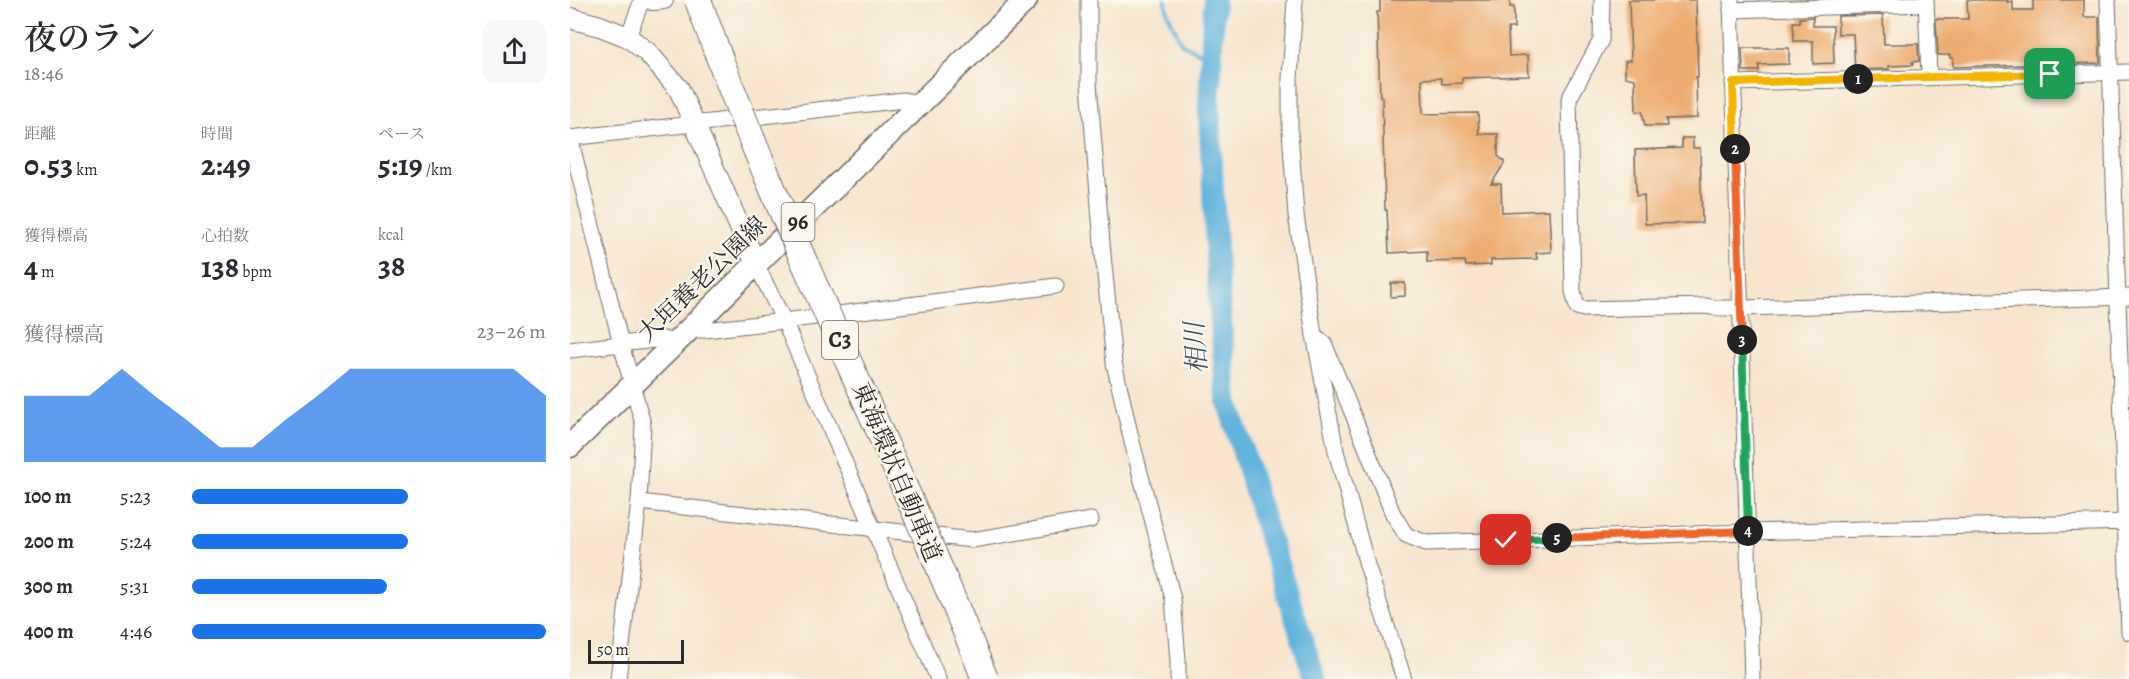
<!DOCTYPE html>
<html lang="ja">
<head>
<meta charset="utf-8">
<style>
  :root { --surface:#fff; --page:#f7f7f7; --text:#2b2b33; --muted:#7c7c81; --accent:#1a73e8 }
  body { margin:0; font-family:Alegreya,"Noto Serif JP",serif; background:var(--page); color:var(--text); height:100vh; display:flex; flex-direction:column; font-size:22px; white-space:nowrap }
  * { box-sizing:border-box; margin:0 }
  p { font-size:20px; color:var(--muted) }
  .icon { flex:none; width:33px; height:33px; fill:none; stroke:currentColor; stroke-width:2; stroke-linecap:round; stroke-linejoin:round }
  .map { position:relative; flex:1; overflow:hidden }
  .drawer { display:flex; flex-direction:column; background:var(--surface); width:570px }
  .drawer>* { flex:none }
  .scale { position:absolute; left:18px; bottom:15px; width:96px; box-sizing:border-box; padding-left:6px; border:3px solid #2b2b2b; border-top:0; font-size:16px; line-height:21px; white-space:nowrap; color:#2b2b2b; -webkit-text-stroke:4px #fbf7ec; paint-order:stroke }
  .pin { position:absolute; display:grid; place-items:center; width:51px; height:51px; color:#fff; margin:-26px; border-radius:12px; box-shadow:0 3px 9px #0006 }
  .km { position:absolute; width:30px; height:30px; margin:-15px; border-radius:50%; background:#222; color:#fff; font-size:16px; line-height:30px; text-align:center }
  .round { display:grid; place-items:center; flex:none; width:63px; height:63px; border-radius:12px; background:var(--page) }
  .headline { display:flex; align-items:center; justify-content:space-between; height:102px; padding:0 24px }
  h1 { font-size:33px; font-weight:600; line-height:45px }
  .stats { display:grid; grid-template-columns:repeat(3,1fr); gap:9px; height:102px; padding:6px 24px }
  .stats div { display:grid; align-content:center }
  .stats b { font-size:30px; font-weight:600 }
  .stats small { font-size:16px; font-weight:400 }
  .stats p { font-size:16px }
  .chart { height:168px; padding:12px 24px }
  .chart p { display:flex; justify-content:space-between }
  .chart svg { width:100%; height:108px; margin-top:6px; fill:var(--accent); opacity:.7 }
  ul { padding:0 24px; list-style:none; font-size:20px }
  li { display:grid; grid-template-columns:96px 72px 1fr; align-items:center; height:45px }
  li i { height:15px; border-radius:8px; background:var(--accent) }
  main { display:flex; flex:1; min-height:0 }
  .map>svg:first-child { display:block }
</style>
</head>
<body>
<main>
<section class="drawer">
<div class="headline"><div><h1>夜のラン</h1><p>18:46</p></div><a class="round"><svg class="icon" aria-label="share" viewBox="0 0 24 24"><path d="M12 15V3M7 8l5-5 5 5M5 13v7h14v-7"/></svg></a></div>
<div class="stats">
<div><p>距離</p><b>0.53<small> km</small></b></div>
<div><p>時間</p><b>2:49</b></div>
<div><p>ペース</p><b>5:19<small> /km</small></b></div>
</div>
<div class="stats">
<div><p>獲得標高</p><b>4<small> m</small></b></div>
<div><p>心拍数</p><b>138<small> bpm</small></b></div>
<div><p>kcal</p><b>38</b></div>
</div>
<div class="chart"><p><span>獲得標高</span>23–26 m</p>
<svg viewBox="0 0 160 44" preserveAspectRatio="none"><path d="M0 44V17L10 17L20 17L30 6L40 17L50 27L60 38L70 38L80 27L90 17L100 6L110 6L120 6L130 6L140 6L150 6L160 17V44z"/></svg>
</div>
<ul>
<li><b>100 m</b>5:23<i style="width:61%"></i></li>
<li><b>200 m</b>5:24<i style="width:61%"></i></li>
<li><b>300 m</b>5:31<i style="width:55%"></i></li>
<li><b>400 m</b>4:46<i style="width:100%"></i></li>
</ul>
</section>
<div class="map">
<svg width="1559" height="679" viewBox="0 0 1559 679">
  <rect width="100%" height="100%" fill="#fbf7ec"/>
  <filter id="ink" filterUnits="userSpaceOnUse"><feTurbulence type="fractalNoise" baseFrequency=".0167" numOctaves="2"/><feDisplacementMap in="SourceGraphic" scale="12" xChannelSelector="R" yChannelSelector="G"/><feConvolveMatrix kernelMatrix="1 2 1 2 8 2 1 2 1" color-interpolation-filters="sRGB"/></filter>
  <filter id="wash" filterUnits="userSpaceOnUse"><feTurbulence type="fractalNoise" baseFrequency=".008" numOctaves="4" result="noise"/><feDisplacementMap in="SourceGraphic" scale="24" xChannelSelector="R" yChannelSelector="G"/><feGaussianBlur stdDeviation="1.35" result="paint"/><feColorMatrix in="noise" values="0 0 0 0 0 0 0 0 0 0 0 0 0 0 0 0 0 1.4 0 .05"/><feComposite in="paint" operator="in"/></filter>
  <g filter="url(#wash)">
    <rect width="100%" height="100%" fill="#f7e5ce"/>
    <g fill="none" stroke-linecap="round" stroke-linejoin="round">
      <polyline stroke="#62b4dd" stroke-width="4" points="595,0 598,14 612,44 641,58"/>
      <polyline stroke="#62b4dd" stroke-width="22" points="644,0 639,107 647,272 657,399 693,518 745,679"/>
    </g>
    <g id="blocks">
      <g fill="#edac6f">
        <polygon points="810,0 940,0 940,7 944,7 944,28 938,28 939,56 958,55 959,76 892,78 892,83 872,84 871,78 852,79 853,114 908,113 909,134 928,134 928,156 934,161 934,164 921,184 931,184 932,212 979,210 981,252 966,253 967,259 921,260 921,265 896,266 895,261 857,262 857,251 819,253 817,210 815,210 812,97 810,97 807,12 810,12"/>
        <polygon points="1059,0 1126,0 1128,77 1126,77 1127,118 1096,119 1097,126 1075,126 1072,111 1066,112 1065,79 1055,77 1055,61 1061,60"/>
        <polygon points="1397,0 1437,0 1437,2 1443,1 1443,10 1463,10 1463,0 1514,0 1514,17 1529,17 1530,63 1383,67 1383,58 1380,58 1380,55 1368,55 1366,19 1398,19"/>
        <polygon points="1313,15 1314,44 1348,44 1349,61 1342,62 1343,65 1319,66 1319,69 1285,70 1283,34 1268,34 1268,16"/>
        <polygon points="1243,17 1243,26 1263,26 1264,63 1243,64 1243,41 1224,41 1223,22 1230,22 1230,18"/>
        <polygon points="1172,48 1219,48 1219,64 1189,65 1189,71 1173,71"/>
        <polygon points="1112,138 1123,138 1123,148 1130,148 1132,223 1075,224 1074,195 1066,196 1065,150 1112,148"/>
        <polygon points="821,283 835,283 835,296 821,297"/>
      </g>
    </g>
  </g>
  <g filter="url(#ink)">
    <use href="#blocks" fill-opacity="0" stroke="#726c64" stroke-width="1.5"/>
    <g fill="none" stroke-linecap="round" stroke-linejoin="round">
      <g stroke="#726c64" stroke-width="17">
        <g id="minor">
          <polyline points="519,0 519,84 533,255 544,363 562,442 603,599 608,660 608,679"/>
          <polyline points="725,0 720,78 720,131 726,215 744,335 766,451 797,565 834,679"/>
          <polyline points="1032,0 1031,40 999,99 1003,291 1007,307 1014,309 1136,306 1146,308 1171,308 1559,297"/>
          <polyline points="1161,0 1182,679"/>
          <polyline points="1356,0 1359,77"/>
          <polyline points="1538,0 1559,632"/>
          <polyline points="1161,10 1356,4"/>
          <polyline points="58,37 72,0"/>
          <polyline points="1163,83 1559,72"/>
          <polyline points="0,137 51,344 73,424 69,502 48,679"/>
          <polyline points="0,138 334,100 350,103"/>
          <polyline points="186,264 214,321 368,679"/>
          <polyline points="118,330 135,330 214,321 486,286"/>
          <polyline points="744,335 754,343 823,514 836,535 856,543 1178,532 1559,522"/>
          <polyline points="0,350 93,339 104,342"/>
          <polyline points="69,502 402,540 521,520"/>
        </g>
      </g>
      <g stroke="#726c64" stroke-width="20">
        <polyline id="tertiary" points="82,1 94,0"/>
      </g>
      <g stroke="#726c64" stroke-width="22">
        <polyline id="secondary" points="0,18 30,26 58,37 78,53 109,89 186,264"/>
      </g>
      <g stroke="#726c64" stroke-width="25">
        <polyline id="primary" points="0,446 456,0"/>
      </g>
      <use href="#minor" stroke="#fff" stroke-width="15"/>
      <use href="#tertiary" stroke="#fff" stroke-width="18"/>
      <use href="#secondary" stroke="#fff" stroke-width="20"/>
      <use href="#primary" stroke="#fff" stroke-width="22"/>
      <g stroke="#726c64" stroke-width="28" stroke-linecap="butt">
        <path id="motorway-bridge" d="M 128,0 C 211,231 325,450 415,679"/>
      </g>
      <use href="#motorway-bridge" stroke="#fff" stroke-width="26"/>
    </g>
  </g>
  <g fill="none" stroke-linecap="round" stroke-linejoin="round" filter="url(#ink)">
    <g stroke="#fff" stroke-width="12">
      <polyline id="split-1" points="1288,79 1480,74"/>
    </g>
    <g stroke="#fff" stroke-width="12">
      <polyline id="split-2" points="1165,149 1163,83 1288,79"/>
    </g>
    <g stroke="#fff" stroke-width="12">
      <polyline id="split-3" points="1165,149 1172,340"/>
    </g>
    <g stroke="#fff" stroke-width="12">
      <polyline id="split-4" points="1172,340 1178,531"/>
    </g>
    <g stroke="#fff" stroke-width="12">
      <polyline id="split-5" points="987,538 1178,531"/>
    </g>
    <g stroke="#fff" stroke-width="12">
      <polyline id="split-6" points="936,540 987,538"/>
    </g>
    <use href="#split-1" stroke="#f5b400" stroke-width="8"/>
    <use href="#split-2" stroke="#f5b400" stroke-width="8"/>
    <use href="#split-3" stroke="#f0652b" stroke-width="8"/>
    <use href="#split-4" stroke="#22a559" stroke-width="8"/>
    <use href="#split-5" stroke="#f0652b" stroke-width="8"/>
    <use href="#split-6" stroke="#22a559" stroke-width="8"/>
  </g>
  <g text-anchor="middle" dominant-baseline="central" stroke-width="4.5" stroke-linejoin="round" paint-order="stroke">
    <g fill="#fbf7ec" stroke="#696865" stroke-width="1.5">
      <rect x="211.5" y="203" width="33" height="38" rx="4.5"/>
      <rect x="252" y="321" width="36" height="38" rx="4.5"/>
    </g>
    <g font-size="22" font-weight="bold" fill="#2b2b2b">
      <text x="228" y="222">96</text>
      <text x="270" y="340">C3</text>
    </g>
    <g font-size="24" fill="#2b2b2b" stroke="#fbf7ec">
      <text transform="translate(132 279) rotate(-44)">大垣養老公園線</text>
      <text transform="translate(327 472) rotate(67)">東海環状自動車道</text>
    </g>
    <g font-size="26" font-style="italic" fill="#3e5b69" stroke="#fbf7ec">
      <text transform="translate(626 348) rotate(-94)">相川</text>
    </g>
  </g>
</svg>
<div class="scale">50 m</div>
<div class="pin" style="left:1480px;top:74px;background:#1e9e55"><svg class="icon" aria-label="arrive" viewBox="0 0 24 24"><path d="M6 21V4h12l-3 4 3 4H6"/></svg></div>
<div class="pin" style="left:936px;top:540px;background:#d93025"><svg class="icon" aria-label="check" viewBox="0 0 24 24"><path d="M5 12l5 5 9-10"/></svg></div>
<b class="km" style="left:1288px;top:79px">1</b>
<b class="km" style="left:1165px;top:149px">2</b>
<b class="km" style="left:1172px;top:340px">3</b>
<b class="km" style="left:1178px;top:531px">4</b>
<b class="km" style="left:987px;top:538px">5</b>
</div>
</main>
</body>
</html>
